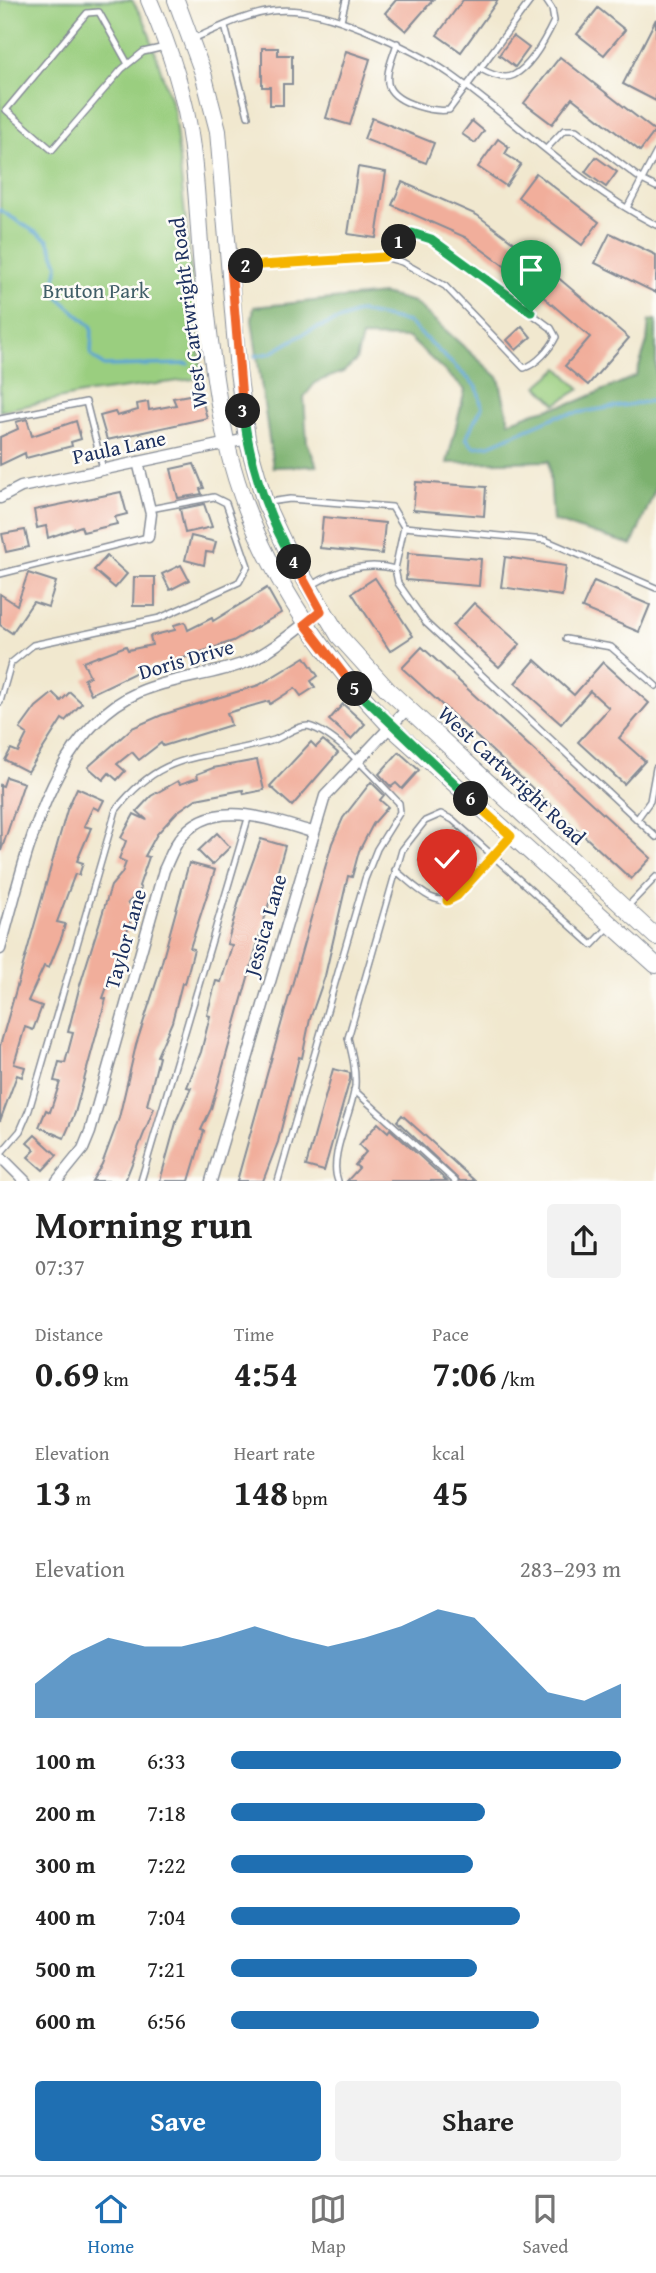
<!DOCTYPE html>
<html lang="en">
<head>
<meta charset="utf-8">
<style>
  :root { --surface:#fff; --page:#f2f2f2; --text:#222; --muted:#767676; --line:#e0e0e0; --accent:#1f6fb2 }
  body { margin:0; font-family:"Gentium Book Plus",serif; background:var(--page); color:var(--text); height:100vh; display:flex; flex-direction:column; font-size:26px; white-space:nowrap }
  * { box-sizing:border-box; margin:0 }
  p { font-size:23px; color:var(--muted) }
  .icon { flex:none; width:38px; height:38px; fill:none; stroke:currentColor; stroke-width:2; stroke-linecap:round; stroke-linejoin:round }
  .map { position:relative; height:1181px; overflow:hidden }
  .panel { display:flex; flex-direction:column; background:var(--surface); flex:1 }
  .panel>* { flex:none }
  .pin { position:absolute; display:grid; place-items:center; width:60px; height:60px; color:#fff; margin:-72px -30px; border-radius:50% 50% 50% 0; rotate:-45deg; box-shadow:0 0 7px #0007 }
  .pin .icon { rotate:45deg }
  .km { position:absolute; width:35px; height:35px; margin:-18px; border-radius:50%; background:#222; color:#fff; font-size:19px; line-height:35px; text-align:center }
  .round { display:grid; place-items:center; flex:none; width:74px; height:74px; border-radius:7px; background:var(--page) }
  .headline { display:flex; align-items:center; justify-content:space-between; height:119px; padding:0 35px }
  h1 { font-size:38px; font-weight:700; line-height:52px }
  .figures { display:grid; grid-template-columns:repeat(3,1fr); gap:10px; height:119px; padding:7px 35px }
  .figures div { display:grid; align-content:center }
  .figures b { font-size:35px; font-weight:700 }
  .figures small { font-size:19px; font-weight:400 }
  .figures p { font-size:19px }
  .chart { height:196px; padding:14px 35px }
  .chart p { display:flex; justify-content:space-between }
  .chart svg { width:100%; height:126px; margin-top:7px; fill:var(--accent); opacity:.7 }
  .action { display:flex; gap:14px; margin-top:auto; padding:14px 35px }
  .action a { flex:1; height:80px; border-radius:7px; background:var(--accent); color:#fff; font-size:28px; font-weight:700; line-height:80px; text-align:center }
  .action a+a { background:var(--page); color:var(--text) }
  ul { padding:0 35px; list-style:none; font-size:23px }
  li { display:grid; grid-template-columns:112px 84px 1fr; align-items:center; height:52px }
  li i { height:18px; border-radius:9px; background:var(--accent) }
  .tabs { display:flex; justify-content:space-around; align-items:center; height:98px; border-top:2px solid var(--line); background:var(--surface); font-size:19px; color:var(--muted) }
  .tabs a { display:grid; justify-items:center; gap:4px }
  .tabs .active { color:var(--accent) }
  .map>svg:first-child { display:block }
</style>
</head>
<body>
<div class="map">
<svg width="656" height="1181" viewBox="0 0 656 1181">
  <rect width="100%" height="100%" fill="#fdfcf7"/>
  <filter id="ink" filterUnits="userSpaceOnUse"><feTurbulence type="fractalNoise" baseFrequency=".0143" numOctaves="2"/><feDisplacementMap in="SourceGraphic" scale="14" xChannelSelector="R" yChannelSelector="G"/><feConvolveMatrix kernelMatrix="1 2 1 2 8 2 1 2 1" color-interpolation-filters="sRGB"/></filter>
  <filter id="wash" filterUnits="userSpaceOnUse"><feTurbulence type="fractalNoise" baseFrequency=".00686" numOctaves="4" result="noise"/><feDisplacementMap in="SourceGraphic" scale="28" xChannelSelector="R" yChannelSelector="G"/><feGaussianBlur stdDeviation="1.57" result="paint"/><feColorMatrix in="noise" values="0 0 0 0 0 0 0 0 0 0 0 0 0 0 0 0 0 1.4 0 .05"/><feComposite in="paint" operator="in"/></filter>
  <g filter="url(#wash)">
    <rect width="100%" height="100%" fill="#f1e8cf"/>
    <g fill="#9ace7f" stroke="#5a7e6e" stroke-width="2">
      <polygon points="0,0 132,0 146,24 174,111 202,378 82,394 0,411"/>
      <polygon points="559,368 580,389 556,404 538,386"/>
    </g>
    <polygon fill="#7bb16e" stroke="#4b7066" stroke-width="2" points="383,294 414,302 499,378 509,422 535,412 576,402 636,376 647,342 649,321 656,320 656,488 632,545 553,521 549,461 447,463 465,390 409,338 362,337 356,361 343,372 316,382 304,397 307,442 317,466 273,467 252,320 254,307"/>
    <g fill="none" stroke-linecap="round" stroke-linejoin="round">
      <g stroke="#5ba4d2" stroke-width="3.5">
        <polyline points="0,210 48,240 58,264 54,285 57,296 92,327 91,355 104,366 188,364"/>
        <polyline points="255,356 271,353 307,332 360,312 408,322 477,387 482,407 466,438 474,447 490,445 557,416 652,401 656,403"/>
      </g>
    </g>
    <g id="blocks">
      <g fill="#f1ae9b">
        <polygon points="396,0 433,0 406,31 385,13"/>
        <polygon points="463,0 498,0 461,52 437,35"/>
        <polygon points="598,8 625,30 604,55 577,34"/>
        <polygon points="656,19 656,101 623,84"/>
        <polygon points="513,36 529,48 515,67 499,55"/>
        <polygon points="262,48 278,48 278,55 292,55 292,84 283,84 283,105 270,105 270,87 262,87"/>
        <polygon points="346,51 370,59 350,125 326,118"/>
        <polygon points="560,57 655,131 640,151 572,98 552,124 524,103"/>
        <polygon points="372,118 434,143 426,163 364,139"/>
        <polygon points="472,121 484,131 475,143 462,134"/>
        <polygon points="498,139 509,147 505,154 521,164 506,186 478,167"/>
        <polygon points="596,157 617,172 606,187 585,172"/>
        <polygon points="358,167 386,172 376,238 348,234"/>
        <polygon points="536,173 599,222 582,245 518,197"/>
        <polygon points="402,182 477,215 535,258 629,338 588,385 565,366 590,337 526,282 465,237 392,205"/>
        <polygon points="610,233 656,255 656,293 595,263"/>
        <polygon points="522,326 531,337 516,350 507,340"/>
        <polygon points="200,393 207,418 107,440 100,416 115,412 117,416 138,410 137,404 148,402 149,410 176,405 173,398"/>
        <polygon points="27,419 32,436 76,421 81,439 71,442 72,446 26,458 25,453 0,465 0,437 18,429 16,422"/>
        <polygon points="194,464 204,488 200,489 202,494 178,498 171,469"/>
        <polygon points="416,482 486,487 484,516 413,510"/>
        <polygon points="121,492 127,514 115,517 117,524 83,532 81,526 48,538 46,526 37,528 34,510"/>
        <polygon points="204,504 212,527 185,533 180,509"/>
        <polygon points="323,517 385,523 382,554 320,548"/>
        <polygon points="25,530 29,547 6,552 2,534"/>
        <polygon points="191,536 216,542 213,553 206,552 204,565 185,560"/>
        <polygon points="408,553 481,559 479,586 406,580"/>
        <polygon points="107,556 127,574 115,588 94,570"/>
        <polygon points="505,557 566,566 562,596 501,587"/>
        <polygon points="181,565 189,580 170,590 162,574"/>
        <polygon points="28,573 56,582 48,607 33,602 12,633 0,625 0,594 17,605"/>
        <polygon points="134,577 155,577 155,606 133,606"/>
        <polygon points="375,578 413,636 390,651 352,593"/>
        <polygon points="594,581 650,605 639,632 582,608"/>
        <polygon points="267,588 281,613 233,641 172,662 136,669 137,672 91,694 84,679 90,676 83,662 126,646 128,650 152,645 150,636 175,630 174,625 185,622 188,630 212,618 213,621"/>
        <polygon points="474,603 520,644 499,667 453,626"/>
        <polygon points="422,647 651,858 631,879 402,668"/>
        <polygon points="305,657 318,676 311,681 315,687 301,696 295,688 270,704 269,701 227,713 231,725 163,746 161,743 139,760 132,752 117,764 125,771 117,780 109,773 103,780 88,767 132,728 162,715 259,685"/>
        <polygon points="535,660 574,695 603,662 649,703 619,738 645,761 624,784 578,742 609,708 590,691 561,724 515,683"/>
        <polygon points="70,692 82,703 65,721 62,719 28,772 5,760 11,749 18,752 27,734 20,729 36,707 53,693 61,701"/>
        <polygon points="343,704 365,724 351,739 329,720"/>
        <polygon points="323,740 338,753 292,806 270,786 311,742 316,747"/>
        <polygon points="399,752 419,770 402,789 396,783 391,787 379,774"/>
        <polygon points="257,760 264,790 244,794 243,790 196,799 177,812 157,834 145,856 149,857 139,886 141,889 128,903 136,906 103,998 106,999 75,1113 64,1138 39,1127 46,1110 50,1112 60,1082 54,1081 59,1062 65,1063 73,1033 68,1032 80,985 111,886 122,873 126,862 119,859 126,841 121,838 134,814 147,820 137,811 151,796 178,781 180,784 198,778 197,774 213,768"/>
        <polygon points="6,777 24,783 1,851 0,785 3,786"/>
        <polygon points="371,782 384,795 380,800 388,807 373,824 359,851 352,877 348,876 325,976 310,1019 302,1058 299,1057 278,1142 263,1181 237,1181 332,843 343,818"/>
        <polygon points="77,788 104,800 99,810 93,807 84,826 91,828 77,861 83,863 79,875 75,874 57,922 65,924 62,936 49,968 44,966 28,1001 42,1006 33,1030 25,1027 14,1064 25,1067 22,1077 17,1075 0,1121 0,1046 67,810"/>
        <polygon points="217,833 230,847 212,865 198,851"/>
        <polygon points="443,835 472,861 447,887 419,861"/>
        <polygon points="261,839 285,846 211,1109 201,1130 204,1131 189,1181 160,1181 177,1119 191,1088 187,1087 201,1052 210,1016 207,1015 216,981 221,982 232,945 227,944 240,897"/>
        <polygon points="189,863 215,870 190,948 194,949 185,984 182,983 172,1022 157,1056 159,1057 147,1105 154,1108 125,1181 92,1181 102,1164 119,1118 136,1045 157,980"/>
        <polygon points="333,1069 350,1073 350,1079 324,1171 306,1166"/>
        <polygon points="402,1115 475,1181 460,1181 397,1121"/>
        <polygon points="378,1123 388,1132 390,1129 447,1181 347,1181 359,1168 355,1165 366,1152 359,1145"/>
        <polygon points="35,1135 57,1155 43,1170 28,1157 35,1150 27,1143"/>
      </g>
    </g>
  </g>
  <g filter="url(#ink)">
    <use href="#blocks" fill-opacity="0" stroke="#868c96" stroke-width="2"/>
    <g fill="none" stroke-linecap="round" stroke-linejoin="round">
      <g stroke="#868c96" stroke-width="8">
        <g id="service">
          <polyline points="341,20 346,0"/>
          <polyline points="225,26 248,116"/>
          <path d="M 193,39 C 219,28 243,15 272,11 C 304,7 336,18 365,30 C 394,42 424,56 450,74 C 519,123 580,186 656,225"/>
          <path d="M 397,43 C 394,55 384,74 389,87 C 397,104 433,112 449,110 L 531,0"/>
          <polyline points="128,64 99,12 87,13 6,110 52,150 122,69 143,52 165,47"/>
          <path d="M 481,69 C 490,74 504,80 514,75 C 531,66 546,38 554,21 L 552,9 L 546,0"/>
          <polyline points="547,148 564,130 576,130 642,180 656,187"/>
          <polyline points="627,208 656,153"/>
          <path d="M 231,267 L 384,257 L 402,262 L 445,286 L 524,368 C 537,364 550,349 556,337 L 551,328 L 431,239 L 412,233 L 403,237 L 384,257"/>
          <polyline points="0,419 86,402 103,469"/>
          <polyline points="269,502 290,499 392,507 404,527 545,540 656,588"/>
          <polyline points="395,569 398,583 426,623 656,837"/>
          <polyline points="0,574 148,537"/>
          <path d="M 311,586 C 336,570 367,561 395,569 L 404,527"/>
          <polyline points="566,639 611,647 656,686"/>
          <polyline points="0,702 11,663 33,645 160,618 239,582 248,566 226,503 214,497 150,509"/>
          <polyline points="637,819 650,801 656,768"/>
          <path d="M 395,870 C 412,883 435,911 457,896 L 511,836"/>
          <polyline points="627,907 656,877"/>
          <polyline points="354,1090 455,1181"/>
          <path d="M 0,1154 L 20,1131 L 29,1110 L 116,810 C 166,746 205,762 274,740 C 285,736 295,726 308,726 C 337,733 377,781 399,803 L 400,812 L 377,849 L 365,879 L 278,1181"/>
          <polyline points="141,1181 249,815"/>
          <path d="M 338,1181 C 328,1157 352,1113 355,1086 C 356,1069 352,1054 348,1038 L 402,850 L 425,821 L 441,814 L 453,820 L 592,945 L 610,926"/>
        </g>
      </g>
      <g stroke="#868c96" stroke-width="13">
        <g id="minor">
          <polyline points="138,462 151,514 148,537"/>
          <polyline points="0,498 21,487 247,439"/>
          <path d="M 0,949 C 25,863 48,732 139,692 C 173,677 212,676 247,662 C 274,650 298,628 321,611"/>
          <polyline points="0,1156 25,1181"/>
          <path d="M 57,1181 L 83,1149 L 90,1132 L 164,870 C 169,860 173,848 179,840 C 211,795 270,820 312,832"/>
          <polyline points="211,1181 325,796 408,708"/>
        </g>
      </g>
      <g stroke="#868c96" stroke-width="18">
        <g id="secondary">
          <path d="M 149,0 C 168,44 185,93 191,141 C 197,183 198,226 202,268 C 208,326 214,384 226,441 C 251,551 313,646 390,726 L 656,965"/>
          <polyline points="176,0 203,73 218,131 238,371 247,439 265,503 286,548 339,636 388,690 656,937"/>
        </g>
      </g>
      <use href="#service" stroke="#fff" stroke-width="5"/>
      <use href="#minor" stroke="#fff" stroke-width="10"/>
      <use href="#secondary" stroke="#fff" stroke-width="16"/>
    </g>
  </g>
  <g fill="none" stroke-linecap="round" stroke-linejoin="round" filter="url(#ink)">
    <g stroke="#fff" stroke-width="14">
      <polyline id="split-1" points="399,242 412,233 431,239 531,312"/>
    </g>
    <g stroke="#fff" stroke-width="14">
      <polyline id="split-2" points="246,266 384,257 399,242"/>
    </g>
    <g stroke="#fff" stroke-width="14">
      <polyline id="split-3" points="243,411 231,267 246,266"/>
    </g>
    <g stroke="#fff" stroke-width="14">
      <path id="split-4" d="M 243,411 C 250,464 267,516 294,562"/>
    </g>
    <g stroke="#fff" stroke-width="14">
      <polyline id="split-5" points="294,562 321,611 305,624 355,689"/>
    </g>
    <g stroke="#fff" stroke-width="14">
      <polyline id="split-6" points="355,689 471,799"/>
    </g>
    <g stroke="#fff" stroke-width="14">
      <polyline id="split-7" points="447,901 457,896 511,836 471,799"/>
    </g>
    <use href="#split-1" stroke="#22a559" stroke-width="9"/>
    <use href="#split-2" stroke="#f5b400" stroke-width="9"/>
    <use href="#split-3" stroke="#f0652b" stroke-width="9"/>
    <use href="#split-4" stroke="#22a559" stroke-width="9"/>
    <use href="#split-5" stroke="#f0652b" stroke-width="9"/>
    <use href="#split-6" stroke="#22a559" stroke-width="9"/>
    <use href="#split-7" stroke="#f5b400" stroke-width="9"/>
  </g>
  <g text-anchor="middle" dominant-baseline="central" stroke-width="5" stroke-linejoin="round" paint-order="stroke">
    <g font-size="21" fill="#415f68" stroke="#fdfcf7">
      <text x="96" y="290">Bruton Park</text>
    </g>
    <g font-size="21" fill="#1b2f5e" stroke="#fdfcf7">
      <text transform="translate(188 313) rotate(-97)">West Cartwright Road</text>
      <text transform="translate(119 447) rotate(-12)">Paula Lane</text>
      <text transform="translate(186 659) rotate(-16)">Doris Drive</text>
      <text transform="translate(512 775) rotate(43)">West Cartwright Road</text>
      <text transform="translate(265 925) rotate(-74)">Jessica Lane</text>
      <text transform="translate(125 939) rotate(-74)">Taylor Lane</text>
    </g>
  </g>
</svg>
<div class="pin" style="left:531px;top:312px;background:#1e9e55"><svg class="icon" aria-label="arrive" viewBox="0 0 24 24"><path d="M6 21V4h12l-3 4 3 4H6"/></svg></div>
<div class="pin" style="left:447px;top:901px;background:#d93025"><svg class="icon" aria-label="check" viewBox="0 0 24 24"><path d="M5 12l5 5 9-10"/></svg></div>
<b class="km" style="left:399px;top:242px">1</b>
<b class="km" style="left:246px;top:266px">2</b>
<b class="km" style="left:243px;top:411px">3</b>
<b class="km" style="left:294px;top:562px">4</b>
<b class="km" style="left:355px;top:689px">5</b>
<b class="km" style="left:471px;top:799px">6</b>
</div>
<section class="panel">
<div class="headline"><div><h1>Morning run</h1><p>07:37</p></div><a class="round"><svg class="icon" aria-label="share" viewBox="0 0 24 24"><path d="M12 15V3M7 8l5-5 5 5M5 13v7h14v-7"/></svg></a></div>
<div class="figures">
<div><p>Distance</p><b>0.69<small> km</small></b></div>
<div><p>Time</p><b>4:54</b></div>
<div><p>Pace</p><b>7:06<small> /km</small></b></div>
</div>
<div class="figures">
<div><p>Elevation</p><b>13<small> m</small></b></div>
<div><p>Heart rate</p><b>148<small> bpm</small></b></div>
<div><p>kcal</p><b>45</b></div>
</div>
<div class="chart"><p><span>Elevation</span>283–293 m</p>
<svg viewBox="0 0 160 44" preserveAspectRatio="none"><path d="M0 44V32L10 22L20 16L30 19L40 19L50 16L60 12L70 16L80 19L90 16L100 12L110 6L120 9L130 22L140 35L150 38L160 32V44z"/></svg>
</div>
<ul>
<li><b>100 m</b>6:33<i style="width:100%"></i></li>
<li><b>200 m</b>7:18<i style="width:65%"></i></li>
<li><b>300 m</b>7:22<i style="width:62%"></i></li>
<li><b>400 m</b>7:04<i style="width:74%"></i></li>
<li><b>500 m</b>7:21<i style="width:63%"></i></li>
<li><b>600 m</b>6:56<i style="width:79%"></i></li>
</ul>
<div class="action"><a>Save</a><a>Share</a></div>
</section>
<nav class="tabs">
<a class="active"><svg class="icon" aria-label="home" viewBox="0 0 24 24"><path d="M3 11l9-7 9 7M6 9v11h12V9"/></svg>Home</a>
<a><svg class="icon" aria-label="map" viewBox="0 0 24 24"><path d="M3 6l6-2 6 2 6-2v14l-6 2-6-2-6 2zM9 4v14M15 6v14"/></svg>Map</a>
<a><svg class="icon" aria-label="saved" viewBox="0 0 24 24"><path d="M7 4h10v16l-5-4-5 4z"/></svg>Saved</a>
</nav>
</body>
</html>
